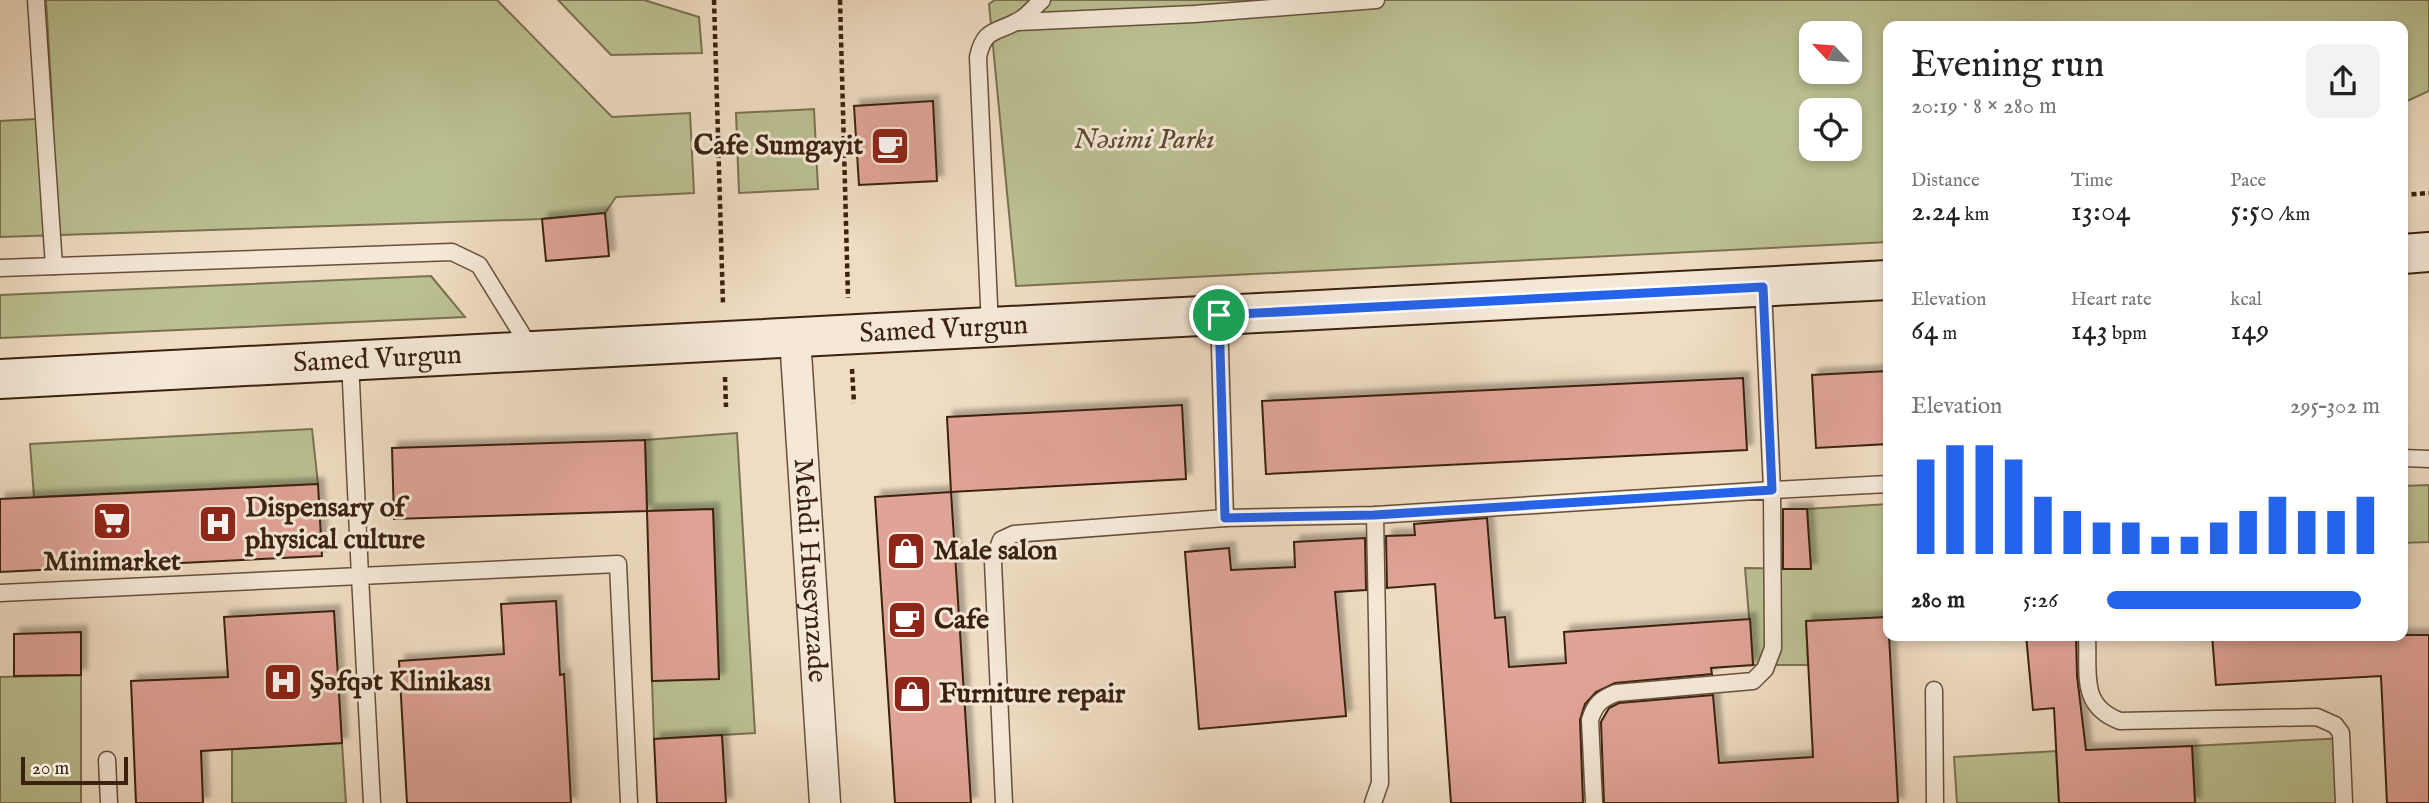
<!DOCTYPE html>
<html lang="en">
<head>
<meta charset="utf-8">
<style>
  :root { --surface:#fff; --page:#f2f2f2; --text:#222; --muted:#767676; --accent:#2563eb }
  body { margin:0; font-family:"IM FELL English",serif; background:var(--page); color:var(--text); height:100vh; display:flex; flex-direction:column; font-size:26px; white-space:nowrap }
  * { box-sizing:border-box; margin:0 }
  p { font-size:23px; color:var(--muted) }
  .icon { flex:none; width:38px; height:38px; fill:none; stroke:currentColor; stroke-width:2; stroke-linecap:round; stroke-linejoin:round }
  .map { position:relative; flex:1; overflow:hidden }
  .panel { position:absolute; left:1883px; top:21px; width:525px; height:620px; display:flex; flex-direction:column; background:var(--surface); border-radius:14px; box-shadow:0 4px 10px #0003 }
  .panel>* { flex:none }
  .needle { width:46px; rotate:296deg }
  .fabs { position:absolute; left:1799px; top:21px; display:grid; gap:14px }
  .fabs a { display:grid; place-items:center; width:63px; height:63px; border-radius:14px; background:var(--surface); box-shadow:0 4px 10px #0003; font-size:35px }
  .scale { position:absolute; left:21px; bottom:18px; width:107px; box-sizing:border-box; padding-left:7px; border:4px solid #3b220f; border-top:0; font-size:19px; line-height:24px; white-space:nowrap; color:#3b220f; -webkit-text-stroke:5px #f5e8d7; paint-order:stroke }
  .pin { position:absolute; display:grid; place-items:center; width:60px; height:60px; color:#fff; margin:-30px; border:4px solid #fff; border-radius:50%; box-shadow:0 2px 7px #0007 }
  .round { display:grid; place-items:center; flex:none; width:74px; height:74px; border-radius:14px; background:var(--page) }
  .head { display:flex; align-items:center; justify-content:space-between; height:119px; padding:0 28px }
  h1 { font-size:38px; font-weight:600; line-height:52px }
  .metrics { display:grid; grid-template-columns:repeat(3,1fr); gap:10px; height:119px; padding:7px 28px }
  .metrics div { display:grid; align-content:center }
  .metrics b { font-size:30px; font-weight:600 }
  .metrics small { font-size:19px; font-weight:400 }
  .metrics p { font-size:19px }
  .chart { height:196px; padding:14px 28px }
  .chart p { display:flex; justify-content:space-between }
  .chart svg { width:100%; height:126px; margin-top:7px; stroke:var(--accent); stroke-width:6 }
  ul { padding:0 28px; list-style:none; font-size:23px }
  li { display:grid; grid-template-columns:112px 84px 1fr; align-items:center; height:52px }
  li i { height:18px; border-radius:9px; background:var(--accent) }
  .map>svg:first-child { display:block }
</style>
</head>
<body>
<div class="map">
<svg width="2429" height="803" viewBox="0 0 2429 803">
  <defs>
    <filter id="shadow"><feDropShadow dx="6" dy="-6" stdDeviation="2" flood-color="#0004"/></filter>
  </defs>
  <rect width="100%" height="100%" fill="#efdcc2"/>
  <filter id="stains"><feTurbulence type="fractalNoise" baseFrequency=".00286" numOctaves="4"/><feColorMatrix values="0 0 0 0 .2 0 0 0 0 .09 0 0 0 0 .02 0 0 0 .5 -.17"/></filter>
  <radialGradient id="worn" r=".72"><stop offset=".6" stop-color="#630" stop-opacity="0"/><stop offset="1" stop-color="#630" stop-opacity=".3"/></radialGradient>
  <g fill="#bbc092" stroke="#7b7150" stroke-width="2" fill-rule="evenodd">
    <polygon points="46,0 497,0 612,117 690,113 694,193 616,197 605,213 542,219 0,237 0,121 53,118"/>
    <polygon points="558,0 644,0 699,17 702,53 611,55"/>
    <path d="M 995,0 L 2429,0 L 2429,91 L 2403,103 L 2403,26 L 1888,26 L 1888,242 L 1016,286 L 989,4 ZM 1811,33 L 1850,33 L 1850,72 L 1811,72 ZM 1811,110 L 1850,110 L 1850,149 L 1811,149 Z"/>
    <polygon points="814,109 818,189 739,193 736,113"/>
    <polygon points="431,276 465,317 0,338 0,295"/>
    <polygon points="312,429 318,484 34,497 30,444"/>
    <polygon points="737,433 755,733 654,739 652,681 719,678 713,509 647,511 645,440"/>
    <polygon points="2429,485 2429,542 2403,543 2403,486"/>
    <polygon points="1888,504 1888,543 1884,544 1888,617 1806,622 1808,665 1753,665 1745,568 1811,569 1807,509"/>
    <polygon points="81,675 81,803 0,803 0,677"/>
    <polygon points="2345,738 2348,803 2195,803 2192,746"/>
    <polygon points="342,743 346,803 232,803 232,749"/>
    <polygon points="2056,751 2059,803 1957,803 1954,757"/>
  </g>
  <g fill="#e0a397" stroke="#3b220f" stroke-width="2" filter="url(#shadow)">
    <polygon points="933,101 937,181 859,185 854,106"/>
    <polygon points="605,213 609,256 546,261 542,219"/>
    <polygon points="1888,371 1888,444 1816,448 1812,375"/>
    <polygon points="1743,378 1747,450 1266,474 1262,401"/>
    <polygon points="1182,405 1186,479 951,492 947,417"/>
    <polygon points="645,440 647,511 394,519 392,448"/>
    <polygon points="318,484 322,556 0,572 0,499"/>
    <polygon points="951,492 971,803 895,803 875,497"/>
    <polygon points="713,509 719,679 652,681 647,511"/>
    <polygon points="1783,509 1807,509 1811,569 1783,569"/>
    <polygon points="1487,518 1495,618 1505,617 1509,667 1566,663 1564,632 1750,619 1753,665 1711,668 1712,674 1615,683 1596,692 1585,704 1580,720 1583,803 1451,803 1435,584 1387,588 1386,536 1415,535 1414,524"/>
    <polygon points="1365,538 1366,590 1335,592 1346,716 1199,729 1185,552 1229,548 1231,570 1295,567 1294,542"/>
    <polygon points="556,601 560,675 564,674 571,803 407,803 399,661 504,654 501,604"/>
    <polygon points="334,611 342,743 201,751 203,803 136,803 131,681 228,677 224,617"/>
    <polygon points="1888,617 1898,803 1604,803 1601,722 1609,708 1619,703 1713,695 1719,763 1813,757 1806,621"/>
    <polygon points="81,632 81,675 14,676 14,634"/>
    <polygon points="2026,635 2076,635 2077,676 2086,750 2192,746 2195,803 2059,803 2054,708 2033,710"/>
    <polygon points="2212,635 2429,635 2429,803 2387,803 2381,676 2216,685"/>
    <polygon points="722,735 726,803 657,803 654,739"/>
  </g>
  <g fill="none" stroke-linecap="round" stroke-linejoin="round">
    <g stroke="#68503c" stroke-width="19">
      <g id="service">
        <polyline points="36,0 54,266"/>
        <polyline points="1018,22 1194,14 1376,0"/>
        <polyline points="0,268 452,252 479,265 531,349"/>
        <polyline points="1763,287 1772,490 1888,484"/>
        <polyline points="1219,315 1225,518"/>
        <path d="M 990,327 L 978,57 C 984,29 995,33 1016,22 C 1026,18 1034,7 1042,0"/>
        <polyline points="2403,458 2429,459"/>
        <polyline points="0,593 360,576 350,360"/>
        <path d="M 2087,635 C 2089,673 2079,706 2120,721 L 2317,717 L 2335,725 L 2341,733 L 2344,803"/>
        <polyline points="1934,690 1935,803"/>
        <polyline points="107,760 109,803"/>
        <polyline points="372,803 360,576 618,564 629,803"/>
        <path d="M 1004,803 L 993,562 L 1001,540 L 1014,534 L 1225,518 L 1375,515 L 1772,490 L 1773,648 L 1765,669 L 1753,681 L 1616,693 C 1601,699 1595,704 1590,720 L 1594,803"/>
        <polyline points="1373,803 1380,783 1375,515"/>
      </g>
    </g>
    <g stroke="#68503c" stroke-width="33">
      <g id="minor">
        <path id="s1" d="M 795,337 L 825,803"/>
      </g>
    </g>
    <g stroke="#3b220f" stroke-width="42">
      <g id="secondary">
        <polyline points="2403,254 2429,252"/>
        <path id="s2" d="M 0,379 L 1888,280"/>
      </g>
    </g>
    <g stroke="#3b220f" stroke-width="4.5" stroke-dasharray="5 3.5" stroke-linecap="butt">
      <polyline points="714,0 723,305"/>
      <polyline points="840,0 848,298"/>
      <polyline points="2403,195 2429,193"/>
      <polyline points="852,369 854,403"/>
      <polyline points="725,377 726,407"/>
    </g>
    <use href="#service" stroke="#f5e8d7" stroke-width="16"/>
    <use href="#minor" stroke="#f5e8d7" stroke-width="30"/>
    <use href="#secondary" stroke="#f5e8d7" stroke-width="38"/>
  </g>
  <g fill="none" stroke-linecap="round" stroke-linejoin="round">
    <g stroke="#fff" stroke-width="14">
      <polygon id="route" points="1763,287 1772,490 1374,515 1225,518 1219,315"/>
    </g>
    <use href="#route" stroke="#2563eb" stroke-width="9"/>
  </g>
  <defs>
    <g id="cafe-square" transform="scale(2.0125)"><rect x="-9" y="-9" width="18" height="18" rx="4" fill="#8f2418" stroke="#f5e8d7"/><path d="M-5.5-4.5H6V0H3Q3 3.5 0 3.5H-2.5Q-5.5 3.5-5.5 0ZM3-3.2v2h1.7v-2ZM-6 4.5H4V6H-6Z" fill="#fff"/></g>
    <g id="supermarket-square" transform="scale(2.0125)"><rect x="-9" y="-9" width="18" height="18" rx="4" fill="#8f2418" stroke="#f5e8d7"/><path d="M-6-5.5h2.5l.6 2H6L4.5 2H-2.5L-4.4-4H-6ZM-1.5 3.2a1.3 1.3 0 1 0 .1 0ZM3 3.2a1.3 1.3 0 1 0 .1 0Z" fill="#fff"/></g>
    <g id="hospital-square" transform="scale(2.0125)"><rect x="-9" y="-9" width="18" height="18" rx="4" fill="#8f2418" stroke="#f5e8d7"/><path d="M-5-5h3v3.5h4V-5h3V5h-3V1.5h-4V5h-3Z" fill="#fff"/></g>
    <g id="shop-square" transform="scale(2.0125)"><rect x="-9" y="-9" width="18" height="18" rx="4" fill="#8f2418" stroke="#f5e8d7"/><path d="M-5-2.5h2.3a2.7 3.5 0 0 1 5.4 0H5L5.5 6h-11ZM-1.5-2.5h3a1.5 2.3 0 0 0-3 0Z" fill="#fff"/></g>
  </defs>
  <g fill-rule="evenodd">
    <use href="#cafe-square" x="890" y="146"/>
    <use href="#supermarket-square" x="112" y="521"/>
    <use href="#hospital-square" x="218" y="524"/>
    <use href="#shop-square" x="906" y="551"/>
    <use href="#cafe-square" x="907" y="620"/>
    <use href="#hospital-square" x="283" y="682"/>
    <use href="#shop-square" x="912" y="694"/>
  </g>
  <g text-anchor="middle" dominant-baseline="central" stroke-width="6" stroke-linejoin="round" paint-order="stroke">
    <g font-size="28" font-style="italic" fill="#5b4a30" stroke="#f5e8d7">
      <text x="1144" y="140">Nəsimi Parkı</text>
    </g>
    <g font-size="28" font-weight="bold" fill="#3b220f" stroke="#f5e8d7" text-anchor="start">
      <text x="863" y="146" text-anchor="end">Cafe Sumgayit</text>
      <text x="245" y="508">Dispensary of<tspan x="245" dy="32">physical culture</tspan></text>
      <text x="933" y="551">Male salon</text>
      <text x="112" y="562" text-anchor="middle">Minimarket</text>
      <text x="934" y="620">Cafe</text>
      <text x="310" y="682">Şəfqət Klinikası</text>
      <text x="939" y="694">Furniture repair</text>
    </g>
    <g font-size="28" fill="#3b220f" stroke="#f5e8d7">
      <text stroke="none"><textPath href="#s2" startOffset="945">Samed Vurgun</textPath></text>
      <text stroke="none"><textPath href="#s2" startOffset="378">Samed Vurgun</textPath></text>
      <text stroke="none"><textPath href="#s1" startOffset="234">Mehdi Huseynzade</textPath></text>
    </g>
  </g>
  <rect width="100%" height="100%" filter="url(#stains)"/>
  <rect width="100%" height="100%" fill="url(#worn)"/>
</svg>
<div class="fabs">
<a><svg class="needle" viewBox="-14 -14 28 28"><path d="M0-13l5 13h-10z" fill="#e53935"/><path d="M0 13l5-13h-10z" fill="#767676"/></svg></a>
<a><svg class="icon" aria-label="locate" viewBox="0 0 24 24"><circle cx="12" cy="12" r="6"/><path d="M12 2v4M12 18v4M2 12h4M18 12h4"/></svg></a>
</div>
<div class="scale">20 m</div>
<div class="pin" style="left:1219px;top:315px;background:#1e9e55"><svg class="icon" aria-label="arrive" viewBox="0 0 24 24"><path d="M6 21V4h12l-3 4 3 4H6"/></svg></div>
<section class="panel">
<div class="head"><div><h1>Evening run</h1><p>20:19 · 8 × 280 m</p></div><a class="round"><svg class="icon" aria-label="share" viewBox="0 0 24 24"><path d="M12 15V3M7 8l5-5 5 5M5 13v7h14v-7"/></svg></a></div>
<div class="metrics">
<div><p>Distance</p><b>2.24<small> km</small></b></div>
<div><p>Time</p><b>13:04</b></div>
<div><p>Pace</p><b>5:50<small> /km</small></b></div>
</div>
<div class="metrics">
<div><p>Elevation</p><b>64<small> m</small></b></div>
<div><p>Heart rate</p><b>143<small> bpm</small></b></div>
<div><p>kcal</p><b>149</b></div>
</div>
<div class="chart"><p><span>Elevation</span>295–302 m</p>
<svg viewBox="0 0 160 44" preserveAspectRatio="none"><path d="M5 44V11M15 44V6M25 44V6M35 44V11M45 44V24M55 44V29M65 44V33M75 44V33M85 44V38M95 44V38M105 44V33M115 44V29M125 44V24M135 44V29M145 44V29M155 44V24"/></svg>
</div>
<ul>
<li><b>280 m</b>5:26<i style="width:93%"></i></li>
</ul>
</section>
</div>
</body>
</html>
